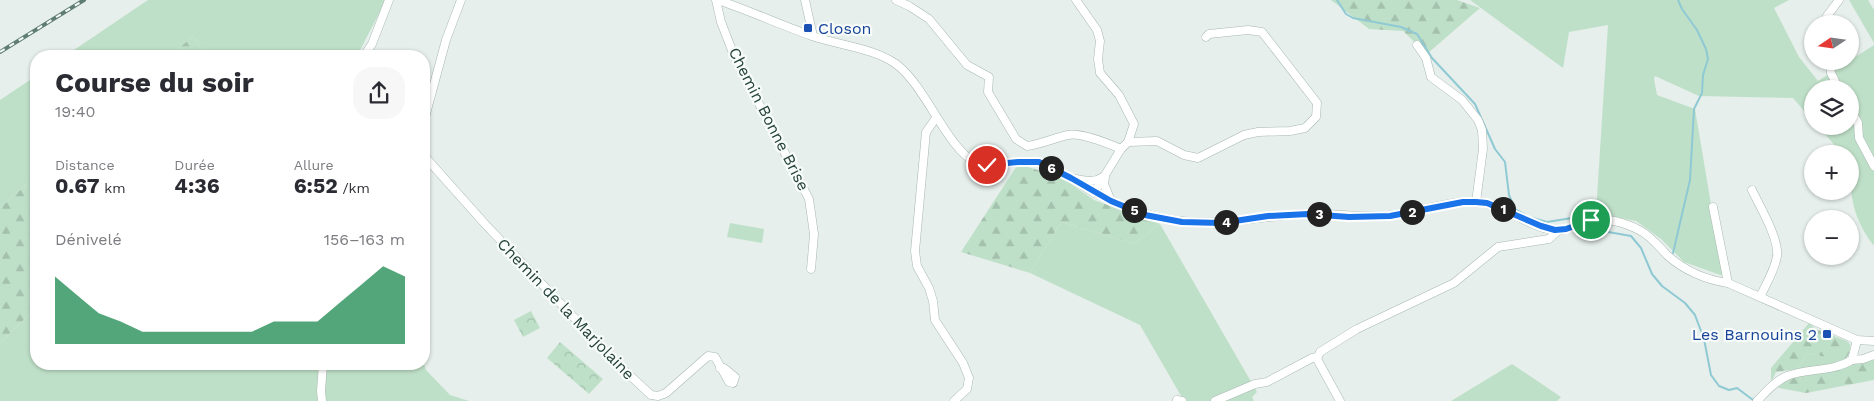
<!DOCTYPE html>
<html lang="fr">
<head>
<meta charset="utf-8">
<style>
  :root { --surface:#fff; --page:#f7f7f7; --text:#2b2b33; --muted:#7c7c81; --accent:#0b8043 }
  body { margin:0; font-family:"Work Sans",sans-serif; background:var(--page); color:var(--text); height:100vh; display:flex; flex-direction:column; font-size:19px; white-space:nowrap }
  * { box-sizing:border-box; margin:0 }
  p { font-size:16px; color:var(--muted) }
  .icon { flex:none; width:28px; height:28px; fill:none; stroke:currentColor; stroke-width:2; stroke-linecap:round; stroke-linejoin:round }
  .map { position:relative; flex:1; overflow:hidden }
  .drawer { position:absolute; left:30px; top:50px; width:400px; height:320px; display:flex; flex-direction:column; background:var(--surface); border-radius:20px; box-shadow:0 1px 4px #0004 }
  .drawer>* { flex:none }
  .needle { width:32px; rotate:257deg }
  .controls { position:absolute; left:1804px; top:15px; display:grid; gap:10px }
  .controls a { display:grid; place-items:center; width:55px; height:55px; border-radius:50%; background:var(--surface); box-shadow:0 1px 4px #0004; font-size:25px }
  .pin { position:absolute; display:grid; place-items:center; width:42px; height:42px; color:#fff; margin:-21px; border:2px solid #fff; border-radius:50%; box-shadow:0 1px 5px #0007 }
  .km { position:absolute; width:25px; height:25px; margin:-12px; border-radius:50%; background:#222; color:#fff; font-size:14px; line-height:25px; text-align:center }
  .round { display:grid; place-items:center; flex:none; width:52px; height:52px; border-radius:20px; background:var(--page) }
  .overview { display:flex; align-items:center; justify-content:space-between; height:85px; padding:0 25px }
  h1 { font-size:28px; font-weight:700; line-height:38px }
  .stats { display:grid; grid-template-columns:repeat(3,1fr); gap:8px; height:85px; padding:5px 25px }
  .stats div { display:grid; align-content:center }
  .stats b { font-size:21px; font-weight:700 }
  .stats small { font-size:14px; font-weight:400 }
  .stats p { font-size:14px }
  .chart { height:140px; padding:10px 25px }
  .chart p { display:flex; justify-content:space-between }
  .chart svg { width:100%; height:90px; margin-top:5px; fill:var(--accent); opacity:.7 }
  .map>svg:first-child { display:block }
</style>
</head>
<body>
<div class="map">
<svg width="1874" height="401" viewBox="0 0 1874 401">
  <defs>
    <pattern id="forest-firs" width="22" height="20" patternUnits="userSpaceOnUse" patternTransform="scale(1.25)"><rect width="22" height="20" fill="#bfe0c8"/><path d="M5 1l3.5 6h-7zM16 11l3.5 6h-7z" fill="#a4c1ad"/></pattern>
    <pattern id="park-crowns" width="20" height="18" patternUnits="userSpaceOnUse" patternTransform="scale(1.25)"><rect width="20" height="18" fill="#bfe0c8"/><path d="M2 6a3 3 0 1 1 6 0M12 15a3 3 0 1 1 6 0" fill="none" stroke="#a4c1ad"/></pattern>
  </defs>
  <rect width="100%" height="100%" fill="#e6efeb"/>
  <g fill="#bfe0c8">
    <polygon points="148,0 386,0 357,56 206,56 193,36 170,56 65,56"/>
    <path d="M 1470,0 L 1789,0 L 1774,8 L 1799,57 L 1818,81 L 1874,45 L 1874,244 L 1873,245 C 1850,213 1850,192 1850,154 L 1840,154 L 1838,149 L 1818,126 L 1850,126 L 1850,89 L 1812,89 L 1812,120 L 1793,98 L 1699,96 L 1655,76 L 1654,79 L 1657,95 L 1695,109 L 1723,276 L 1684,262 L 1661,239 L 1636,221 L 1596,213 L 1608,25 L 1569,32 L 1563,68 Z"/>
    <polygon points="1849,0 1868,0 1874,10 1874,43"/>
    <polygon points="36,76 36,176 0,208 0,100"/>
    <polygon points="1061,222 1134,244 1160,224 1257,392 1252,397 1254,401 1184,401 1140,325 1030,273"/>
    <polygon points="730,223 764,229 762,243 727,237"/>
    <polygon points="36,308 36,364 424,364 426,370 450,395 469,401 0,401 0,343"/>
    <polygon points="1811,354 1834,358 1838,363 1797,369 1806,355"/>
    <polygon points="1512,364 1561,397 1557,401 1451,401"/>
  </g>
  <g fill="url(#forest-firs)">
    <polygon points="1331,0 1457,0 1480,8 1427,54 1403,31 1369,29"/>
    <polygon points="193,36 206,56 170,56"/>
    <polygon points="1018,164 1061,177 1094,200 1160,224 1134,244 1061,222 1030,273 961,252"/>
    <polygon points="36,176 36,308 0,343 0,208"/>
    <path d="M 1809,323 L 1816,329 L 1847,341 L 1850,344 C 1851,353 1847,360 1838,363 L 1834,358 C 1824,358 1816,353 1806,355 L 1797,369 L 1776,372 L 1771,382 L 1771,368 Z"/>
    <path d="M 1874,358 L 1874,380 L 1806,393 L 1779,388 L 1779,384 C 1808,370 1843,368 1874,358 Z"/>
  </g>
  <g fill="url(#park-crowns)">
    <polygon points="531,311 540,328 523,337 514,320"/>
    <polygon points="560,342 603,379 589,394 547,358"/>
  </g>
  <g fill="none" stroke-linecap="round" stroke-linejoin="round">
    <g stroke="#8ec9d4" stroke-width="2">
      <polyline points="1337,0 1346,14 1353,18 1401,27 1417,34 1432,58 1475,104 1495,149 1505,162 1509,195 1515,209 1529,217 1547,222 1572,218 1580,220"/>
      <polyline points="1591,229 1631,236 1641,248 1652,274 1662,286 1685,303 1695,315 1704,339 1711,375 1719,386 1729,390 1737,388 1753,400"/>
      <polyline points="1673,253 1690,180 1694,109 1702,93 1703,75 1708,59 1706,49 1697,30 1682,9 1678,0"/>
    </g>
    <g stroke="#a8b8b2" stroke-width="9">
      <g id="minor">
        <polyline points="716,0 721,22 735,58 809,199 814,234 811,269"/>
        <path d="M 718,0 C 750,11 781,25 812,36 C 838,45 874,48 896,64 C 919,81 937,122 956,145 C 960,150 966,157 972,160 C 993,172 1016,158 1038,162 C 1054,166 1077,183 1092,191 C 1119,207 1150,217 1181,221 C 1222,226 1262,216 1303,214 C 1333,212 1362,219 1392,215 C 1421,212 1457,197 1486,203 C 1509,208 1529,227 1553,230 C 1567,232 1577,224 1590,220 C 1605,217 1626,223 1639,230 C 1651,236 1659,247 1668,256 C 1684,270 1706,280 1728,283 L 1857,340 L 1874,341"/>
        <polyline points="805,0 813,36"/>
        <path d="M 896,0 L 909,6 L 929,19 L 967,65 L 989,77 L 988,92 L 1016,139 L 1027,146 C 1042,144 1054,138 1068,135 C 1081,132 1109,144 1121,149"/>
        <polyline points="1076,0 1097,30 1100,41 1098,59 1100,73 1119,95 1134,124 1128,142 1121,149 1094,193"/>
        <polyline points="1828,24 1827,16 1839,0"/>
        <polyline points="1417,45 1426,58 1431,77 1462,100 1478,120 1482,130 1483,149 1476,202"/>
        <polyline points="364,56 372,44 389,0"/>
        <polyline points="1836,61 1830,66 1831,73 1839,89"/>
        <polyline points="1850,108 1858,123 1859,138 1874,166"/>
        <polyline points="936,118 926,132 915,251 917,266 929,288 933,301 935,320 963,363 969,378 967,389 954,401"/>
        <polyline points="424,121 446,40 461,0"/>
        <polyline points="1128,142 1157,141 1184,155 1198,158 1244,135 1258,132 1290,131 1305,128 1316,117 1317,103 1262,32 1248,30 1209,34 1206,37"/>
        <polyline points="424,152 427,159 485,224 623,369 651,395 658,396 666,393 708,356 715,357 729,382 733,383 735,377 724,368 720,368"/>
        <polyline points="1105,177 1104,184 1111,201"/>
        <path d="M 1076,179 C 1086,181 1094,183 1103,177"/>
        <path d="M 1752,190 C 1760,207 1779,238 1777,256 C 1775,270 1766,284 1760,297"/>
        <polyline points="1713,207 1728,283"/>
        <polyline points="1852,360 1863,359 1874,355"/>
        <polyline points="1177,400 1182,401"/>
        <polyline points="322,401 321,391 323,364"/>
        <polyline points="1215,401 1255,384 1267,382 1312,358 1317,357"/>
        <polyline points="1340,401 1317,359 1320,352 1357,329 1454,283 1498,247 1549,239 1559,230"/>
        <path d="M 1757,401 C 1766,392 1775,381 1787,376 C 1808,368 1832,372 1852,360 L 1857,340"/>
      </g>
    </g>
    <use href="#minor" stroke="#fff" stroke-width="8"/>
    <g stroke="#5f7d75" stroke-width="4">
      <polyline id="rail" points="0,52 84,0"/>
    </g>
    <use href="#rail" stroke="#f7fbf9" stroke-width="2" stroke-dasharray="5.5" stroke-linecap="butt"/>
  </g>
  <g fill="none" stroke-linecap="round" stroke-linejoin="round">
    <g stroke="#fff" stroke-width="10">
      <polyline id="route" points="987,165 1019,162 1039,162 1071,178 1111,201 1145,215 1182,222 1221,223 1268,216 1308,214 1349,217 1390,216 1463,202 1476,202 1487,203 1541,226 1555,230 1566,229 1591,220"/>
    </g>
    <use href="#route" stroke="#1a73e8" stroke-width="6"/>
  </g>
  <g fill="#1a4fb4" stroke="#f7fbf9" stroke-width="2">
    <rect x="803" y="23" width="10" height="10" rx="2.5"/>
    <rect x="1822" y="329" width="10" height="10" rx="2.5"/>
  </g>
  <g text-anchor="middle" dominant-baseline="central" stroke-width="4.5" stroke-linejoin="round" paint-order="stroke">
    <g font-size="16" fill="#164399" stroke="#f7fbf9" text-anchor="start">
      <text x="818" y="28">Closon</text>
      <text x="1817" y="334" text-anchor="end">Les Barnouins 2</text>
    </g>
    <g font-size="16" fill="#24423a" stroke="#f7fbf9">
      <text transform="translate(769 119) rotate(63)">Chemin Bonne Brise</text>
      <text transform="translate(566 309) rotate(46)">Chemin de la Marjolaine</text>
    </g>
  </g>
</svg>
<div class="controls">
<a><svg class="needle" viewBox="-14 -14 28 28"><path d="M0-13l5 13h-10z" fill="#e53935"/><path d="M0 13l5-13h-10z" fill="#7c7c81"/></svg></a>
<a><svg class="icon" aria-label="layers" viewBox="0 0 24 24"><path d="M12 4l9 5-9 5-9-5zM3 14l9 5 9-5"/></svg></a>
<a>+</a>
<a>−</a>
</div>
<div class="pin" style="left:1591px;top:220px;background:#1e9e55"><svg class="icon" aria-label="arrive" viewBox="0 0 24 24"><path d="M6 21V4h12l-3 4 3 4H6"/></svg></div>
<div class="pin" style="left:987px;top:165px;background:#d93025"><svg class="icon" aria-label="check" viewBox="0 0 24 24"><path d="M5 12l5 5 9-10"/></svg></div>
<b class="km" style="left:1503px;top:209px">1</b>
<b class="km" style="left:1412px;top:212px">2</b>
<b class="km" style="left:1319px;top:214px">3</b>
<b class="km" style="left:1226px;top:222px">4</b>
<b class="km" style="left:1134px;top:210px">5</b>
<b class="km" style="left:1051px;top:168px">6</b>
<section class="drawer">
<div class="overview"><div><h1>Course du soir</h1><p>19:40</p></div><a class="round"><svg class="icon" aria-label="share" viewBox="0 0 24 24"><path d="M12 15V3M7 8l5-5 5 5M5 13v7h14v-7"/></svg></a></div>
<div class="stats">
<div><p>Distance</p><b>0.67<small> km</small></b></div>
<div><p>Durée</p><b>4:36</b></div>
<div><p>Allure</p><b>6:52<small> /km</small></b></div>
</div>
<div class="chart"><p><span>Dénivelé</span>156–163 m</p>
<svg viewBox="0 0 160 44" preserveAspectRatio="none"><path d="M0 44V11L10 20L20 29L30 33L40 38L50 38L60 38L70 38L80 38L90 38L100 33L110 33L120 33L130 24L140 15L150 6L160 11V44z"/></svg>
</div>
</section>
</div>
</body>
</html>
